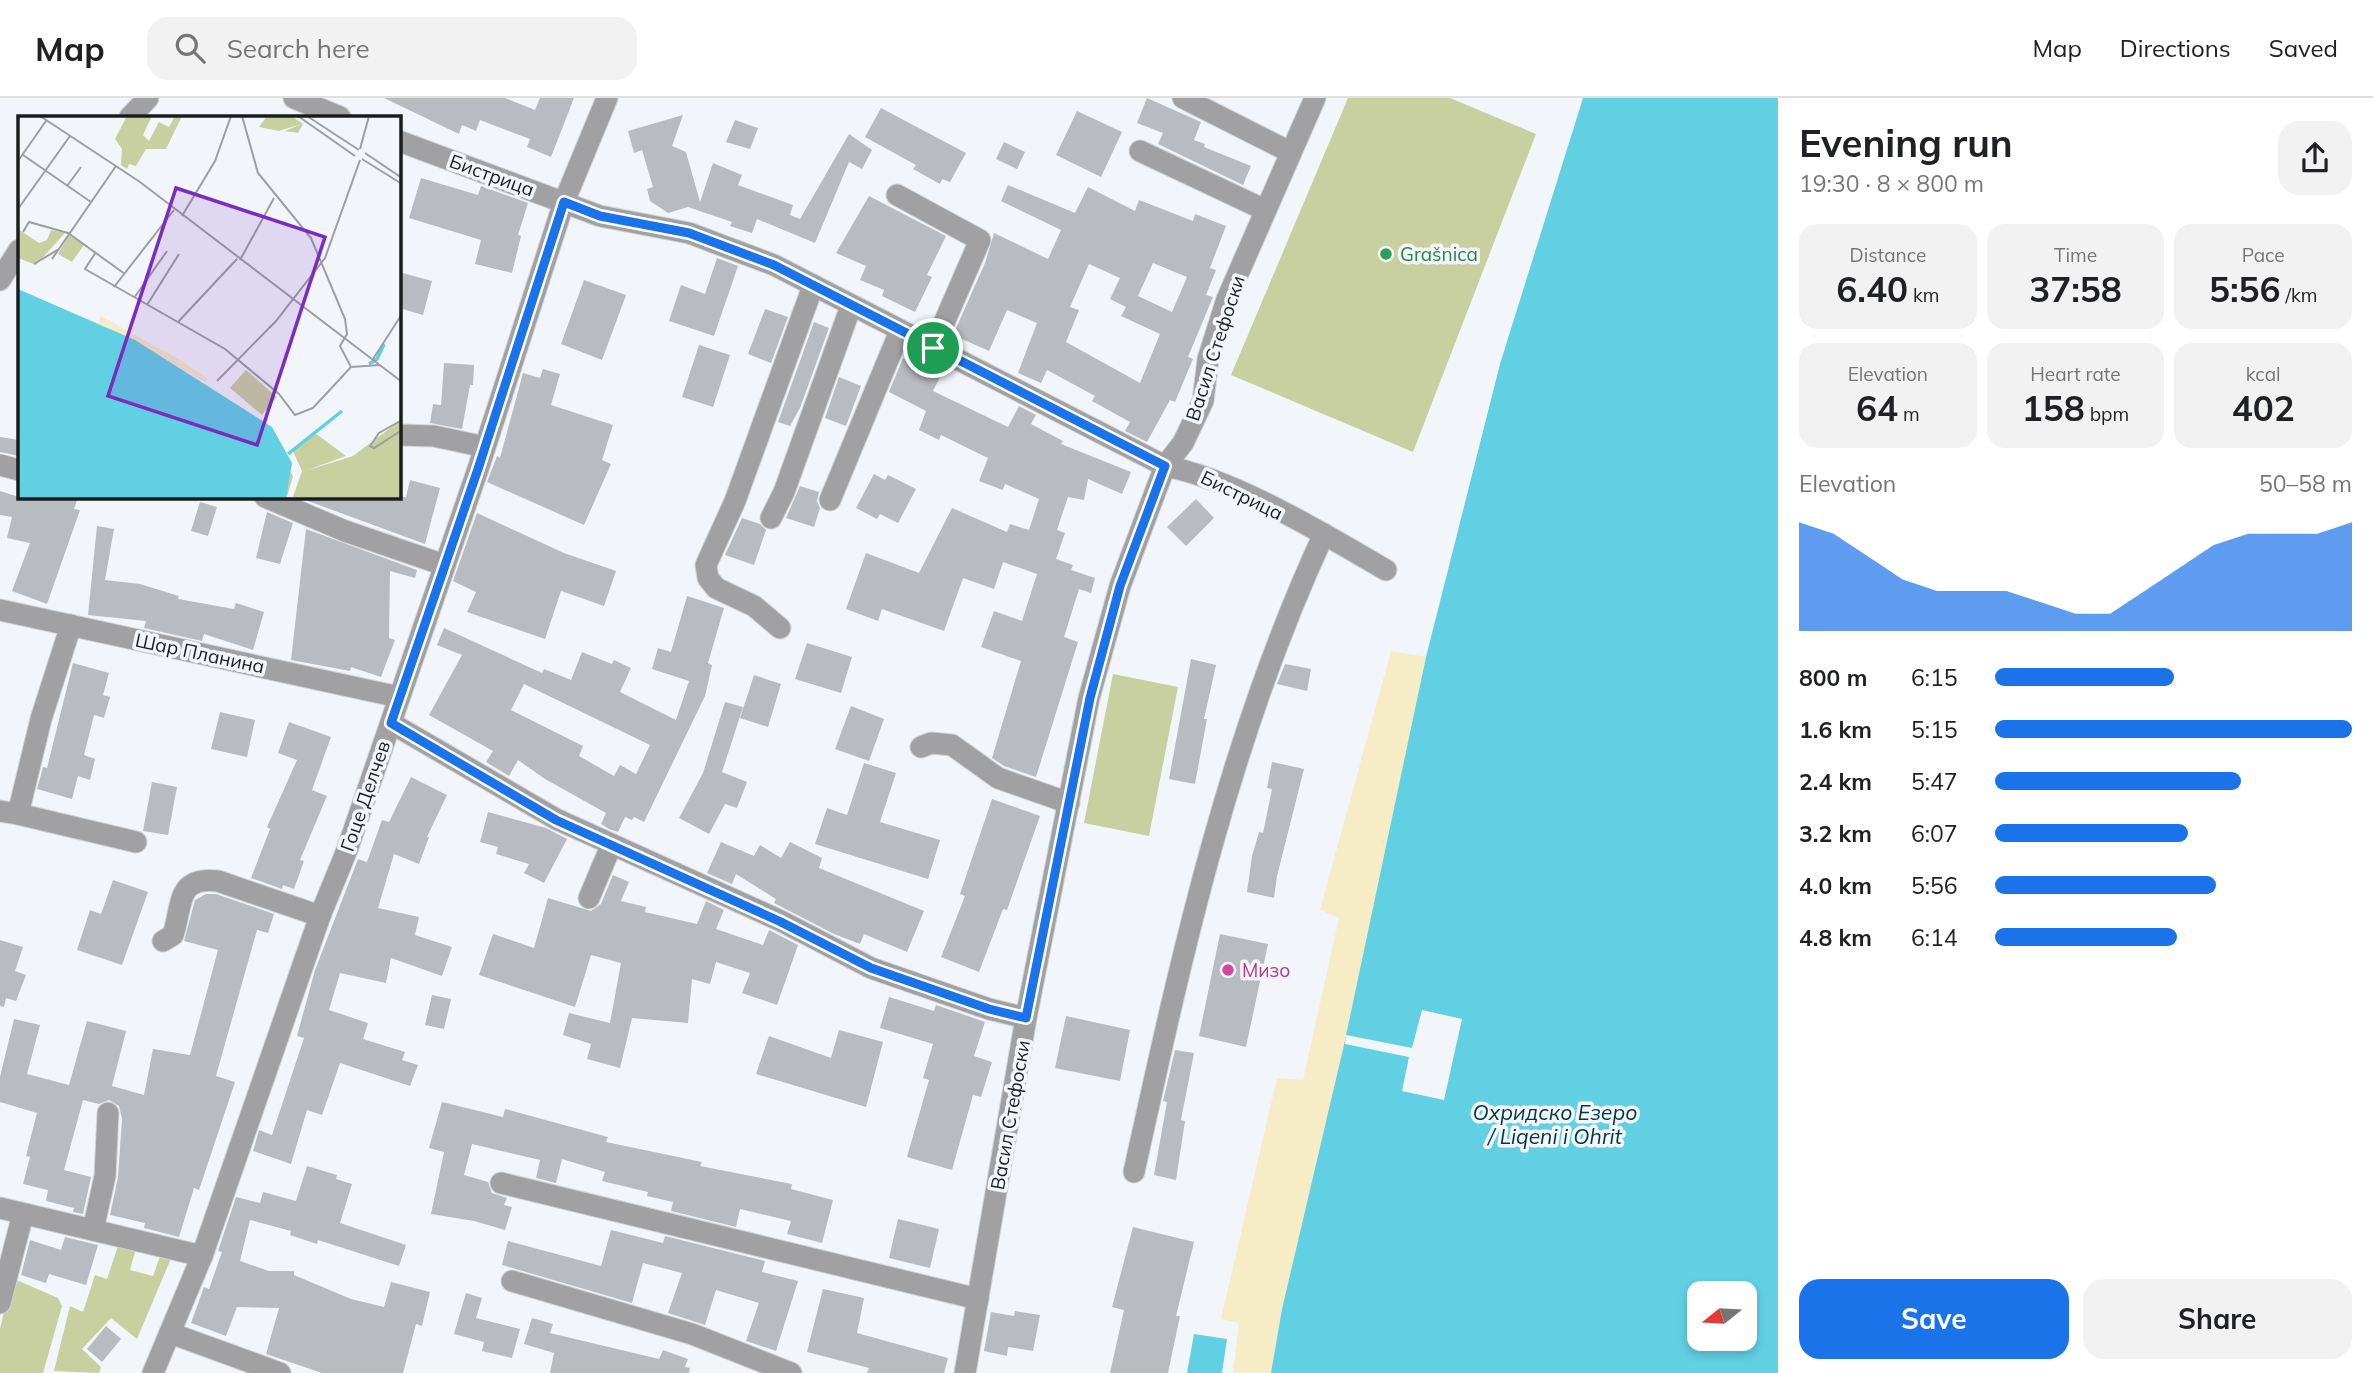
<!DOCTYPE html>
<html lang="en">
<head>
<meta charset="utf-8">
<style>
  :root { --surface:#fff; --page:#f2f2f2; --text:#202124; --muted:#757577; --line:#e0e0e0; --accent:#1a73e8 }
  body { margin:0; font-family:Mulish,sans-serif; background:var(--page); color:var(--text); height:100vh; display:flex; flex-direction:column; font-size:26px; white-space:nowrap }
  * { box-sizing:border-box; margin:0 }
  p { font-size:23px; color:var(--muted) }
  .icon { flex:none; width:38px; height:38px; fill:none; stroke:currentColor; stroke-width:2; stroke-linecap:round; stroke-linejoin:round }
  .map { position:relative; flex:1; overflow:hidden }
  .details { display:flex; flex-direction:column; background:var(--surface); width:595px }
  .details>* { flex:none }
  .needle { width:46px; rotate:252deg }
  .controls { position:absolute; left:1687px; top:1183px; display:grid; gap:14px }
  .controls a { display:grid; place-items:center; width:70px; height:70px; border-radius:14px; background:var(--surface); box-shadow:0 4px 10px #0003; font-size:35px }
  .pin { position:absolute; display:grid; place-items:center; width:60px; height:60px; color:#fff; margin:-30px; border:4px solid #fff; border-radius:50%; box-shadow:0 2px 7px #0007 }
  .round { display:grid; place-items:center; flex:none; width:74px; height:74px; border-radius:21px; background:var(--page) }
  .overview { display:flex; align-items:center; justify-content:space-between; height:119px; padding:0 21px }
  h1 { font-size:38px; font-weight:700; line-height:52px }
  .metrics { display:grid; grid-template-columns:repeat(3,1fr); gap:10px; height:119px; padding:7px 21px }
  .metrics div { display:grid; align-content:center; border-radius:18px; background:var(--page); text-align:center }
  .metrics b { font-size:35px; font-weight:700 }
  .metrics small { font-size:19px; font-weight:400 }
  .metrics p { font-size:19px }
  .chart { height:196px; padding:14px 21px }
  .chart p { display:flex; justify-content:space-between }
  .chart svg { width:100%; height:126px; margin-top:7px; fill:var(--accent); opacity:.7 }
  .action { display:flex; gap:14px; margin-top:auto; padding:14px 21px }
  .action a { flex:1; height:80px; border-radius:21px; background:var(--accent); color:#fff; font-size:28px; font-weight:700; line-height:80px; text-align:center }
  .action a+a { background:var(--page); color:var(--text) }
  ul { padding:0 21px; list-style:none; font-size:23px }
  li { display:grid; grid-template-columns:112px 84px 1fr; align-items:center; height:52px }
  li i { height:18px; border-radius:9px; background:var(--accent) }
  header { display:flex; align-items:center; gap:42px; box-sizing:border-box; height:98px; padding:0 35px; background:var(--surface); border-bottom:2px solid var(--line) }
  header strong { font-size:33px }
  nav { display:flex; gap:38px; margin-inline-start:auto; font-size:24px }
  .search { width:490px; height:63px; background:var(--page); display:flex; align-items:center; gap:18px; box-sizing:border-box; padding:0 24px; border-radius:21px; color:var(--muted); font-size:26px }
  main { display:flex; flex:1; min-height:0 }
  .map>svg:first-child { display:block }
</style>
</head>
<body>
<header>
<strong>Map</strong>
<div class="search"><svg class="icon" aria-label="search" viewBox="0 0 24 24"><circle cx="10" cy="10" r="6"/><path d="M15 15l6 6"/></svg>Search here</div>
<nav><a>Map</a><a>Directions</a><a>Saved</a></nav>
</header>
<main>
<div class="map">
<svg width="1778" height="1275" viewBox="0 0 1778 1275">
  <rect width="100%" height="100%" fill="#f2f6fa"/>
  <g fill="#c9d09f">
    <polygon points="1348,0 1450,0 1536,36 1413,354 1231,277"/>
    <polygon points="1113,576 1178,589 1149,738 1084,725"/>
    <polygon points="119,1145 136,1150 130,1172 153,1178 162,1153 172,1158 137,1241 111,1220 82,1251 101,1269 99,1275 54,1273 70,1208 83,1214 95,1177 107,1181"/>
    <polygon points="12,1180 58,1200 62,1208 43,1275 0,1275 0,1231"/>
  </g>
  <polygon fill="#f6ecc6" points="1391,553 1426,559 1345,946 1282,1211 1271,1275 1233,1275 1239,1225 1221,1221 1277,980 1303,982 1339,820 1320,812"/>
  <g fill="#62d0e3" fill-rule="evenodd">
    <path d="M 1583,0 L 1778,0 L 1778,1275 L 1271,1275 L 1282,1211 L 1344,947 L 1426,559 L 1500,266 ZM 1699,1195 L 1745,1195 L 1745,1241 L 1699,1241 Z"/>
    <polygon points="1194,1236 1227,1241 1222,1275 1187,1275"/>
  </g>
  <polygon fill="#f2f6fa" points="1422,912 1462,921 1444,1002 1402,993 1409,959 1345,946 1346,937 1412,950"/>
  <g fill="#b8bcc0" fill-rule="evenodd">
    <polygon points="384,0 505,0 535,12 540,0 574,0 551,59 527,49 530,41 480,22 476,33 462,27 459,36"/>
    <polygon points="1147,0 1201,24 1194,42 1205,46 1204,49 1251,68 1243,87 1158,46 1163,35 1137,25"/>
    <polygon points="881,10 966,55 950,84 942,81 940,86 913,71 916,67 865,39"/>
    <polygon points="1077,13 1122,34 1101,79 1056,57"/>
    <polygon points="683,17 672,48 686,54 700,104 713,65 742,77 738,87 793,107 790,117 800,121 849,36 872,52 862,71 849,64 815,145 757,121 752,135 730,128 732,124 688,109 668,115 650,103 647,91 653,89 642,52 634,55 628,33"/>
    <polygon points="735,22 758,30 750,51 726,44"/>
    <polygon points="1004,44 1025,54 1017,71 996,61"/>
    <polygon points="421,80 478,97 481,88 528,105 518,137 521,138 512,175 475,166 481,142 409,120"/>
    <path d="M 1008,87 L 1075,115 L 1088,89 L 1135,113 L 1139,102 L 1193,123 L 1195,116 L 1226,128 L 1210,170 L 1216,172 L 1206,197 L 1213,199 L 1188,259 L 1193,261 L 1175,304 L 1170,302 L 1147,344 L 1125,333 L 1130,324 L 1092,303 L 1095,298 L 1047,272 L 1041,285 L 1018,275 L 1037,225 L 1007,212 L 989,253 L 953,237 L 985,165 L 994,135 L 1048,161 L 1061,132 L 1001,103 ZM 1153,165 L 1187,179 L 1172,214 L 1138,198 ZM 1089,166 L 1120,180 L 1110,201 L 1126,209 L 1121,218 L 1160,236 L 1140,285 L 1066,244 L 1079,212 L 1070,209 Z"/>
    <polygon points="869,98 946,138 927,177 932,179 915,214 882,198 884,192 860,182 866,168 836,155"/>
    <polygon points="717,160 738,168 714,238 669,223 681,187 705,196"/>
    <polygon points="399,174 432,183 423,217 399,210"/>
    <polygon points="584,182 626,197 602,262 561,246"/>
    <polygon points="765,211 788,219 771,265 748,256"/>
    <polygon points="814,224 829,230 800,310 790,328 778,324"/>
    <polygon points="699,247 730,257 713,309 682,299"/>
    <polygon points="903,260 940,279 933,293 1008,329 1019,308 1036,317 1031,326 1063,343 1061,346 1131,374 1122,396 1088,381 1084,402 1068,399 1057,432 1065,435 1056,461 1073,467 1071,472 1095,480 1091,495 1079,491 1064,539 1078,544 1036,679 1004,668 992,660 1021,563 981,549 994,513 1022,523 1037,476 1003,464 994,491 963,480 944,533 882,511 878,523 846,511 866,455 919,475 952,410 1007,434 1010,426 1029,432 1039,401 1005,386 1003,392 979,383 988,360 941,337 939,342 919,332 926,313 889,294"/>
    <polygon points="444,265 474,267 473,287 470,287 462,331 430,325 433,306 441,307"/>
    <polygon points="543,271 560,276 551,307 613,327 602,362 611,366 584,427 487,384 497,358 500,360 523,275 540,280"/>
    <polygon points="839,279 861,288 846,328 825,320"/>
    <polygon points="0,339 19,342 19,358 0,354"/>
    <polygon points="874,376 885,382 888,377 916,391 898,425 880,416 877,421 856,410"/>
    <polygon points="410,382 440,390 425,446 308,403 309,399 406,399"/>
    <polygon points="800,388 819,394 817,403 820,410 814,429 786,420"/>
    <polygon points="0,393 19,399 78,399 74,411 80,412 47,506 12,493 30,445 7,440 12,419 0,417"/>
    <polygon points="1196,401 1214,420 1186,448 1167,429"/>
    <polygon points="200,404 217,409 208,438 191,433"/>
    <polygon points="267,414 293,425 280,466 256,460"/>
    <polygon points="477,415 564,455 616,473 604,508 561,493 545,541 467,514 476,494 453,483"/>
    <polygon points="742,420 760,426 766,432 754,467 725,457"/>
    <polygon points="97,428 114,431 105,482 140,486 179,498 178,501 234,511 236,505 264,514 253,552 204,536 202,543 144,530 146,523 88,517"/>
    <polygon points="306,431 417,472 415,480 390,473 389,540 395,542 381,579 351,569 350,573 291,562"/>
    <path d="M 687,498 L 724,510 L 708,565 L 712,567 L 705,598 L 644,724 L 634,719 L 632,722 L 625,719 L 618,734 L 609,731 L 601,726 L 606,715 L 545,681 L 518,662 L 509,678 L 486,664 L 493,653 L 429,617 L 462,557 L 437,547 L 444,530 L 542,575 L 544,571 L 571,582 L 582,554 L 612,566 L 614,562 L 631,570 L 620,594 L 676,622 L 689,583 L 652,571 L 658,550 L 671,554 ZM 524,586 L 650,647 L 636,676 L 620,667 L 614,678 L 579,658 L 583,648 L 511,612 Z"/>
    <polygon points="807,545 852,559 841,595 795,581"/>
    <polygon points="1191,561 1216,567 1204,621 1207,621 1195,686 1169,681"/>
    <polygon points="73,565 109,575 103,597 110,599 104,620 94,617 84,657 95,661 90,682 78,678 72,701 37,691 43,669 47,670"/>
    <polygon points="1285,566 1311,571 1307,593 1277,586"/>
    <polygon points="754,577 781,586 768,629 740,620"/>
    <polygon points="725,604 743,609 722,674 747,684 737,710 725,706 709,736 679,720 703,675"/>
    <polygon points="851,608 884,621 869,663 835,651"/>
    <polygon points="220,614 255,622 247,659 211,651"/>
    <polygon points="289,624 331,639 312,692 327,698 300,762 304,763 294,791 283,787 282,791 251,780 270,731 267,729 297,662 278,655"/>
    <polygon points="1272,664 1304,671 1277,778 1274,800 1247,794 1252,758 1259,734 1263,735 1272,691 1267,690"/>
    <polygon points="864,665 896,675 880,724 940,742 928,781 815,746 827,710 847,717"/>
    <polygon points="411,679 447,697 427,739 429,739 419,766 394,756 378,810 419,819 415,837 452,849 442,878 391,860 386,885 340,875 329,912 368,925 363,941 405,954 402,962 418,967 410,988 340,965 322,1017 307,1012 291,1066 253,1053 259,1032 272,1037 304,940 297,938 315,872 358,761 367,764 382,722 389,724"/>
    <polygon points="152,684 177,689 168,737 143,733"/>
    <polygon points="992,701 1040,718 1007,812 1003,811 979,874 941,859 965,798 960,796"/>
    <polygon points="488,714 546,730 567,741 544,785 524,775 529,766 496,756 498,749 480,744"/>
    <polygon points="721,744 754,758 760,747 781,760 790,744 822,760 819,770 924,813 907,854 864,836 860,846 834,836 774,805 776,801 736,776 732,786 707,775"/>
    <polygon points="613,777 629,784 621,803 646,809 645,814 697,826 706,803 724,812 716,831 763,847 769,832 798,847 777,907 742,895 750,875 716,864 710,886 692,881 688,925 632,920 620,970 587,961 591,946 563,937 569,915 610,925 621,865 591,857 575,909 479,877 493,836 534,850 548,800 591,813 601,806"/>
    <polygon points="113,782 148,794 122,867 77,852 90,812 101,816"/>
    <polygon points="206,796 216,796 274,816 268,835 257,832 216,978 235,984 199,1092 194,1090 179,1139 144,1130 145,1125 110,1117 118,1079 122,1021 119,1008 109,1002 99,1006 83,1002 64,1072 91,1079 83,1116 73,1114 74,1110 46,1103 48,1092 23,1086 30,1059 26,1058 37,1015 0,1004 0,979 14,921 40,927 27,976 69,987 87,923 126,933 112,988 144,997 153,951 190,957 218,852 184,843 195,802"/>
    <polygon points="1220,836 1268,846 1246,949 1199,938"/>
    <polygon points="0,842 23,849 15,873 26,877 16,903 6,900 4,909 0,908"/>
    <polygon points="432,897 451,901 444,931 425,927"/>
    <polygon points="889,899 934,913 936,907 985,924 974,958 992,964 981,999 973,997 952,1072 907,1059 929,982 923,980 933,946 880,930"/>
    <polygon points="1066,918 1130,932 1120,983 1055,970"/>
    <polygon points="839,932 883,944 866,1009 756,976 769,938 831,960"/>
    <polygon points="1175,952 1194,955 1181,1022 1185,1023 1176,1082 1154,1077 1167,1004 1163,1003"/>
    <polygon points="442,1004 503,1019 505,1011 608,1039 606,1044 702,1064 700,1068 792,1086 791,1091 833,1102 822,1145 787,1136 791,1123 740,1111 736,1129 671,1113 673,1104 647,1098 648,1094 602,1083 605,1074 562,1061 556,1085 536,1080 540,1062 472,1046 464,1077 488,1084 492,1095 507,1100 504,1107 512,1109 505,1132 474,1123 431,1116 444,1054 429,1050"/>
    <polygon points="307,1068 337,1077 336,1081 352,1086 340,1125 406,1147 399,1168 318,1142 317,1146 290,1137 291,1133 250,1122 240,1163 269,1173 294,1173 294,1177 351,1201 384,1209 391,1184 430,1194 422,1228 416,1226 403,1275 322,1275 266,1256 279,1210 237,1209 226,1238 191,1225 204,1189 209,1191 222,1154 218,1153 236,1099 260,1105 263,1094 296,1103"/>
    <polygon points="898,1121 939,1131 930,1170 889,1160"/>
    <polygon points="1133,1129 1194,1144 1176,1218 1180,1218 1168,1275 1110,1275 1124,1212 1112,1209"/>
    <polygon points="611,1132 663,1145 665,1138 765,1163 762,1174 798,1183 776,1253 746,1243 759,1205 716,1192 705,1227 668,1215 682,1175 643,1165 632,1205 502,1167 508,1143 601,1168"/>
    <polygon points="65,1139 98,1147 86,1187 49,1176 46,1185 21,1177 30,1142 61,1152"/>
    <polygon points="823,1191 864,1200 857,1235 948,1260 944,1275 867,1275 869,1270 807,1254"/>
    <polygon points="466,1195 482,1200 476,1220 520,1231 512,1260 482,1253 484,1244 454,1236"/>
    <polygon points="1015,1213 1040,1217 1033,1253 1008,1249 1007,1258 984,1253 991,1214 1014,1218"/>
    <polygon points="532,1220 553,1226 550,1235 659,1261 663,1252 688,1261 685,1269 690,1270 689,1275 550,1275 554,1255 524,1246"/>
    <polygon points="106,1228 121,1241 102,1264 87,1251"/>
  </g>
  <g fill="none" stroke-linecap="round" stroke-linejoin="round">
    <g stroke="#d0d3d7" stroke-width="23">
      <g id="minor">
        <polyline points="294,0 340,19"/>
        <polyline points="1183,0 1290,54"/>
        <polyline points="130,19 148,0"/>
        <path d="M 399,43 L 600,118 L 689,135 L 774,167 L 1165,368 C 1234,381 1324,436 1386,472"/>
        <polyline points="1140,53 1265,112"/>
        <polyline points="897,97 980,142 933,250"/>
        <polyline points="0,182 19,152"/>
        <polyline points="399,337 434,338 485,349"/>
        <polyline points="0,367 19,372"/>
        <polyline points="265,399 345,433 444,467"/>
        <polyline points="830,402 900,233"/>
        <polyline points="771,420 784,394 851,208"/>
        <polyline points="0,512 399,599"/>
        <polyline points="780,530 754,508 716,490 708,480 706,467 735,403 813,188"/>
        <polyline points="391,625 556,721 781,823 871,870 989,911 1026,920"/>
        <polyline points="921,649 931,645 952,647 998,680 1069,705"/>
        <polyline points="0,713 18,716 41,621 71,527"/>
        <polyline points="18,716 136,744"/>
        <polyline points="589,800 611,748"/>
        <path d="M 163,843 L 173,837 C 183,806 176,778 218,783 L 320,818"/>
        <path d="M 1134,1074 C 1182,856 1229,640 1324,436"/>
        <polyline points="501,1085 978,1201"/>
        <polyline points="0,1110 202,1158"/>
        <polyline points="93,1132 105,1078 108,1015"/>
        <polyline points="512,1183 692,1236 791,1275"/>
        <polyline points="0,1205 23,1116"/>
        <polyline points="170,1235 280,1275"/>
        <polyline points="153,1275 202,1158 320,818 347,752 478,371 564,104 607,0"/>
        <polyline points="965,1275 1026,920 1089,600 1120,488 1165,368 1183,345 1203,303 1208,261 1227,201 1315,0"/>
      </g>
    </g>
    <use href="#minor" stroke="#a1a0a2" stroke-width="21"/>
  </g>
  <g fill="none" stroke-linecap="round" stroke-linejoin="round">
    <g stroke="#fff" stroke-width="14">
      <polygon id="route" points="564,104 600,118 689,135 774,167 1165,368 1120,488 1090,600 1026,920 989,911 871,870 781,824 556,722 391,625 478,371"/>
    </g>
    <use href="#route" stroke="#1a73e8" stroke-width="9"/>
  </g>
  <circle fill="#2e9e5b" stroke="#f2f6fa" stroke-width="2.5" cx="1386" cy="156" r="7"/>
  <circle fill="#d1479c" stroke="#f2f6fa" stroke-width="2.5" cx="1228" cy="872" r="7"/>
  <g text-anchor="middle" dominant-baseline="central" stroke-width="7" stroke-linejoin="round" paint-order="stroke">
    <g font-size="19" fill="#1b1c1e" stroke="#f2f6fa">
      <text transform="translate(492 77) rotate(20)">Бистрица</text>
      <text transform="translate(1215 250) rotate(-72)">Васил Стефоски</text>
      <text transform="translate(1242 397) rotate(26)">Бистрица</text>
      <text transform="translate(200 555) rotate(12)">Шар Планина</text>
      <text transform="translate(365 698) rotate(-71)">Гоце Делчев</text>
      <text transform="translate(1010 1017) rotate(-80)">Васил Стефоски</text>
    </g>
    <g font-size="19" fill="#27864d" stroke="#f2f6fa" text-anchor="start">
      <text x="1400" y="156">Grašnica</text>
    </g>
    <g font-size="19" fill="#b23c85" stroke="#f2f6fa" text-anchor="start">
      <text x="1242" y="872">Мизо</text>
    </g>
    <g font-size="21" font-style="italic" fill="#00373f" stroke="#f2f6fa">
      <text x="1555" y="1014">Охридско Езеро<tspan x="1555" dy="24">/ Liqeni i Ohrit</tspan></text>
    </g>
  </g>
  <g transform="translate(18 18)">
    <rect width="383" height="383" fill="#f2f6fa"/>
    <path d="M 109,0 L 134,0 L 125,19 L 131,25 L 141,6 L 151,11 L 157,0 L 164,0 L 148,33 L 128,33 L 118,50 L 111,48 L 109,53 L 103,49 L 104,33 L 97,23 ZM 249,0 L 274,0 L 285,8 L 280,17 L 267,15 L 283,8 L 261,15 L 241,11 ZM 0,113 L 21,127 L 29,124 L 33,114 L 47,117 L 18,149 L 0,142 ZM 51,119 L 66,129 L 54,146 L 40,138 ZM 228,254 L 259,281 L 244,299 L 212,272 ZM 383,304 L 383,383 L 258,383 L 271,354 L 275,360 L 269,381 L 275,381 L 284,355 L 274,333 L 297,317 L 328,340 L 287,355 L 335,340 Z" fill="#c9d09f"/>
    <path d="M 83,200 L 162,244 L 189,262 L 187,266 L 80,206 Z" fill="#f6ecc6"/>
    <path d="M 0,173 L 117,224 L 254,311 L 274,347 L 268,383 L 0,383 Z" fill="#62d0e3"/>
    <path fill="none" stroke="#62d0e3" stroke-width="3.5" d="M 351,248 L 359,243 L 366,228M 270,338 L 324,295"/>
    <path fill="none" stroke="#9c9fa2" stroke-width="2" d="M 22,0 L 122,66 L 384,266M 280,0 L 337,40M 289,0 L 341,34M 342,33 L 351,0M 347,37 L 384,62M 5,39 L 73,86M 344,43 L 384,68M 0,45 L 28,5M 49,70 L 63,51M 0,93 L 52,20M 164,100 L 197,45 L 213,0M 5,116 L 11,106 L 50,117 L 107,158M 78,136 L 67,153 L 207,233 L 261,278 L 277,299 L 295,292 L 333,251 L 322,230 L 329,218 L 327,203 L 293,122 L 240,57 L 224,0M 34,143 L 98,50M 222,144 L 256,82M 16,148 L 41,133M 96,171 L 156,94M 116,182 L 149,135M 129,189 L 161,138M 160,206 L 219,143M 355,243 L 384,198M 333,251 L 362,249M 199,265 L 258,205 L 307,142 L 342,44M 384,304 L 361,317 L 352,330 L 356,332 L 384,314"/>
    <path fill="#7b2cbf" fill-opacity="0.15" stroke="#7b2cbf" stroke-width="3.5" d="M 158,72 L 307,121 L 239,329 L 90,280 Z"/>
    <rect width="383" height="383" fill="none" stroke="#1b1c1e" stroke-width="3.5"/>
  </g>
</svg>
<div class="controls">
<a><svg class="needle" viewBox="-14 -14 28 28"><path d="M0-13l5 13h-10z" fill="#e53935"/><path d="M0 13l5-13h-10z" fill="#757577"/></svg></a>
</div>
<div class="pin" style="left:933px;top:250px;background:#1e9e55"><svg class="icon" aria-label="arrive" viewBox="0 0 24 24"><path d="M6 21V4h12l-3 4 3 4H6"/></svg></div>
</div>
<section class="details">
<div class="overview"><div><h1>Evening run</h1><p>19:30 · 8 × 800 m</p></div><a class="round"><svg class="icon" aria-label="share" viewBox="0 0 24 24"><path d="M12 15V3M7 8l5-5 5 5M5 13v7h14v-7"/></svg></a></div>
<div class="metrics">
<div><p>Distance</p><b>6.40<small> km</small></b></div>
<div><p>Time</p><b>37:58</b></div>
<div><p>Pace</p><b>5:56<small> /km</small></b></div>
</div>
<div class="metrics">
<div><p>Elevation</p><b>64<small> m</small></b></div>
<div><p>Heart rate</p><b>158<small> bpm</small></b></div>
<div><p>kcal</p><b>402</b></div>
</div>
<div class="chart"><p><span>Elevation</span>50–58 m</p>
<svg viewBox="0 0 160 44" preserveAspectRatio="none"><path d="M0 44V6L10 10L20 18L30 26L40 30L50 30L60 30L70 34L80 38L90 38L100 30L110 22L120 14L130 10L140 10L150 10L160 6V44z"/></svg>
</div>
<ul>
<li><b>800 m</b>6:15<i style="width:50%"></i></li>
<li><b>1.6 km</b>5:15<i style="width:100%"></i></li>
<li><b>2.4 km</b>5:47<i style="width:69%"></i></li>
<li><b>3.2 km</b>6:07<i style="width:54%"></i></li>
<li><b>4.0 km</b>5:56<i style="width:62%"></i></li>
<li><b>4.8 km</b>6:14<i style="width:51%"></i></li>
</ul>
<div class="action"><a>Save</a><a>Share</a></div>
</section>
</main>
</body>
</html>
